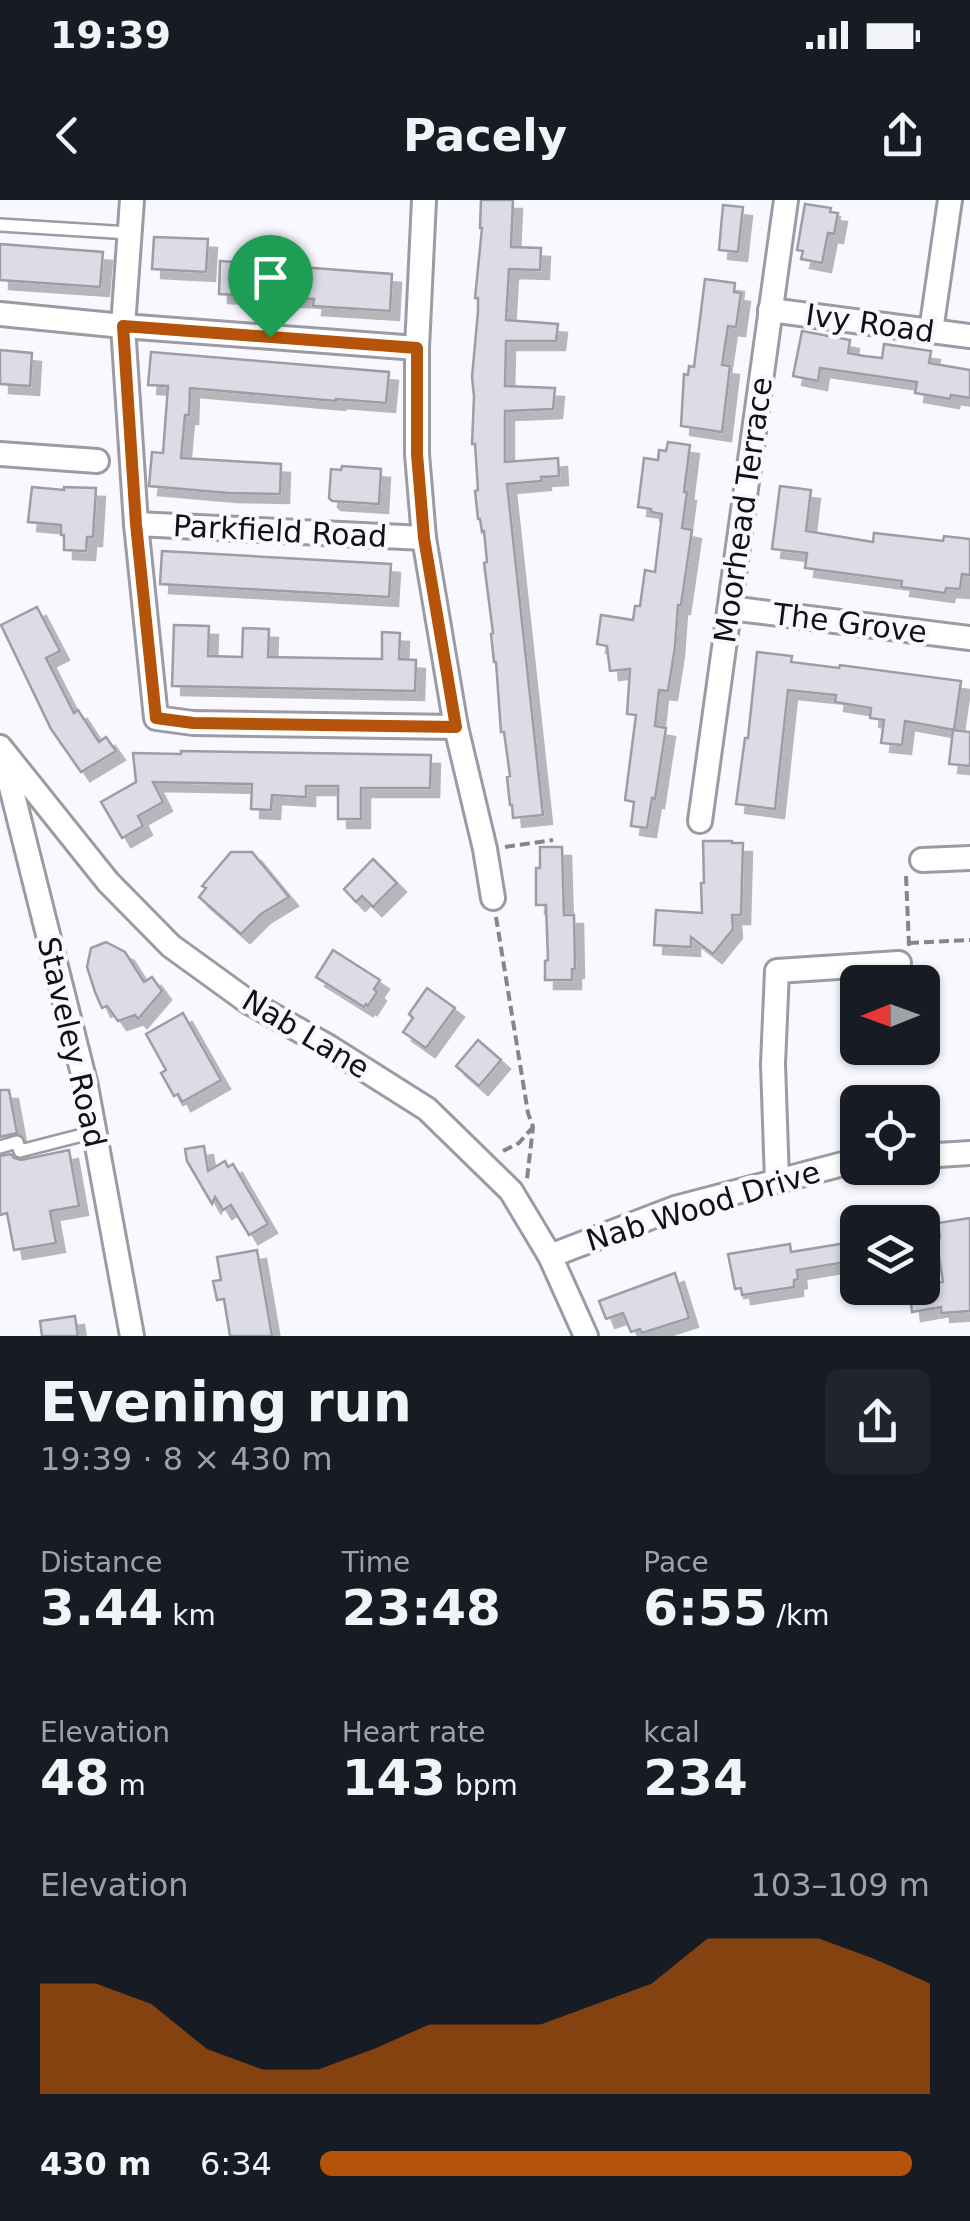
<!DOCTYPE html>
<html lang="en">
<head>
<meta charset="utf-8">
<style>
  :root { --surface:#171b24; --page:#20242c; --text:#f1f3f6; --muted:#9ea1a6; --accent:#b45309 }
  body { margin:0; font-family:"DejaVu Sans",sans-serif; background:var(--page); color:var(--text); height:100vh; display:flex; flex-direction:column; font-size:38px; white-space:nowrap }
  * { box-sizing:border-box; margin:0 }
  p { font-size:32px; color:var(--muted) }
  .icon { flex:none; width:55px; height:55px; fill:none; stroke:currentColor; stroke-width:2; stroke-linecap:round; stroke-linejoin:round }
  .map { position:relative; height:1136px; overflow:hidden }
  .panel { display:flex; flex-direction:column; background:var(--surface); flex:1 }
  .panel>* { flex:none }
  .needle { width:65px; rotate:269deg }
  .controls { position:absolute; left:840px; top:765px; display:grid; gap:20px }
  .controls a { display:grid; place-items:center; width:100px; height:100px; border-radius:15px; background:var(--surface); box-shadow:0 2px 8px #0004; font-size:50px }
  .pin { position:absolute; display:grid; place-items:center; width:85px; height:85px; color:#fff; margin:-102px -42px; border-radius:50% 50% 50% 0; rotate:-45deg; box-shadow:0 0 10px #0007 }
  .pin .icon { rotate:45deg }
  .round { display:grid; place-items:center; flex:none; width:105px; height:105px; border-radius:15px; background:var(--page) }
  .headline { display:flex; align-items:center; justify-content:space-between; height:170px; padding:0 40px }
  h1 { font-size:55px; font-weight:700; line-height:75px }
  .figures { display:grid; grid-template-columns:repeat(3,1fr); gap:15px; height:170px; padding:10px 40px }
  .figures div { display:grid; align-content:center }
  .figures b { font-size:50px; font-weight:700 }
  .figures small { font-size:28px; font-weight:400 }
  .figures p { font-size:28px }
  .chart { height:280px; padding:20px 40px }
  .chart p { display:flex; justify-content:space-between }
  .chart svg { width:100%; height:180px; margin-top:10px; fill:var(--accent); opacity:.7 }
  ul { padding:0 40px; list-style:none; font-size:32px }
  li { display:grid; grid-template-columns:160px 120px 1fr; align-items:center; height:75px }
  li i { height:25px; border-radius:12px; background:var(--accent) }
  .status { display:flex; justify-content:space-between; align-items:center; height:70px; padding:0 50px; background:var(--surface); direction:ltr }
  .status svg { height:28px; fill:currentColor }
  header { display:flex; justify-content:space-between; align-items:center; height:130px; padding:0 40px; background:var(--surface); font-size:45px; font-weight:700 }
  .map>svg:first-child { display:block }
</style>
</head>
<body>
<div class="status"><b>19:39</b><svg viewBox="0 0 49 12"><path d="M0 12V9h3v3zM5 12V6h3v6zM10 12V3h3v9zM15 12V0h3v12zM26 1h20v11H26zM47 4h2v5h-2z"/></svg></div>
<header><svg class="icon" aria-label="back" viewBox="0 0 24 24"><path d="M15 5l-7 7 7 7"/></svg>Pacely<svg class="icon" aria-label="share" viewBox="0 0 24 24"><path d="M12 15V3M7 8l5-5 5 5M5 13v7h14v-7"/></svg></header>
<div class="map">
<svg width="970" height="1136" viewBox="0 0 970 1136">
  <defs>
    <filter id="shadow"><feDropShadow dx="9" dy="9" stdDeviation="0" flood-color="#0004"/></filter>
  </defs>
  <rect width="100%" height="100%" fill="#f9f8ff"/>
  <g fill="#dcdbe6" stroke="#9d9da7" stroke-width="2.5" filter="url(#shadow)">
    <polygon points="481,0 513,0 511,47 541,48 540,70 509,69 506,120 558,124 556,141 506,141 505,186 555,188 553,209 505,211 505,262 558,258 559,276 541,277 542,281 507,284 543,615 513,618 512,605 510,605 507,577 510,576 504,532 501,532 496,462 494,462 491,434 493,433 484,363 487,362 484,331 482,332 480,319 478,319 475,291 478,290 475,244 472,244 474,196 472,177 478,111 478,98 475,98 482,28 480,28"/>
    <polygon points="805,4 831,8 830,12 838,13 834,34 828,33 822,63 801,59 803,51 797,50"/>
    <polygon points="723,5 743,7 738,52 719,50"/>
    <polygon points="154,37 208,39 206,72 152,69"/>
    <polygon points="0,44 103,52 100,87 0,80"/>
    <polygon points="220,61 392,74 390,111 313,106 314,99 219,94"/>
    <polygon points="705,79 735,83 734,92 741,93 736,127 728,126 722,165 730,166 722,232 681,226 684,174 688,175 689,166 694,167"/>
    <polygon points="802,131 850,140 848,153 864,156 882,158 884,144 931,151 929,163 970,170 970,198 951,195 950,199 915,193 917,182 820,168 818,181 793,176"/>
    <polygon points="0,150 32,153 30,186 0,184"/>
    <polygon points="151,152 389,172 386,203 336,199 336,201 190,188 189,215 185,215 181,258 281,264 280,294 228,293 149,286 152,252 163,253 168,186 148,185"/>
    <polygon points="668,242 690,245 684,292 687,292 682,328 692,330 681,405 678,405 675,447 668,491 659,490 655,526 666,528 655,599 652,598 647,628 631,626 634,602 625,600 636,515 627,514 630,469 610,471 607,446 597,444 601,415 633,420 635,406 640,406 645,370 655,372 662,314 651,312 651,309 638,307 644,258 658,260 659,250 666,251"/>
    <polygon points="342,266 381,269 379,304 332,301 329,298 331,269 341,270"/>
    <polygon points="780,286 811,290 806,331 873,342 874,333 943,341 944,336 970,339 970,375 962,374 960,389 946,388 945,393 901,387 902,381 805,368 807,353 772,349"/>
    <polygon points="32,287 64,290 64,287 96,288 93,337 87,337 86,351 64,350 64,335 61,335 61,325 28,322"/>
    <polygon points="162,351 391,364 389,397 160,384"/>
    <polygon points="37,407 60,451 46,458 74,513 78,510 99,542 106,537 116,551 81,572 51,529 1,425"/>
    <polygon points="174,425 209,426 208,456 242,457 243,428 269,429 268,457 382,459 382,432 400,433 399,459 416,460 415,491 172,486"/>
    <polygon points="757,452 792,456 791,462 839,468 840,465 961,481 954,530 905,521 902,545 881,543 884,520 870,518 871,508 835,502 836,495 788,490 775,609 736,604 745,538 748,538"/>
    <polygon points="953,530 970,532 970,566 949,564"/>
    <polygon points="181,551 431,555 430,588 361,588 361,619 338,619 338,586 306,586 306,597 272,595 271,610 251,609 252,584 153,582 163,602 138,616 143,626 122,638 101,602 136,582 133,553 181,554"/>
    <polygon points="703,641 732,641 732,643 743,643 741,715 732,715 733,729 713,754 691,737 691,747 654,745 656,710 702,713 701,683 704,683"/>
    <polygon points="540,647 562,647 564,715 574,715 575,769 572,769 572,780 545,780 545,761 548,760 546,705 536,705 536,668 540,668"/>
    <polygon points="231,652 252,652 289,697 261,714 241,734 199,697 206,688 202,686"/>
    <polygon points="373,659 397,683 373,707 362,696 356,702 344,689"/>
    <polygon points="106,742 125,752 144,782 152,777 162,791 138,819 135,815 118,821 107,806 102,808 95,792 87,767 91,748"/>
    <polygon points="333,750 380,780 374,789 377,792 368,806 366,804 364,807 316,777"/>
    <polygon points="427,788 455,808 426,848 403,832 413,818 409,814"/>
    <polygon points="183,813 221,880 182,902 178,894 174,896 161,873 166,870 146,834"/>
    <polygon points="478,840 501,860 479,886 456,866"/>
    <polygon points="0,890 9,890 17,933 0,937"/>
    <polygon points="204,946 208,971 225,961 228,967 233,964 268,1024 249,1035 231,1005 223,1010 215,997 212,1004 187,961 185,949"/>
    <polygon points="69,950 79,1006 50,1011 56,1043 14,1050 7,1013 0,1015 0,956 11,954 14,958 21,960"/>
    <polygon points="970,1018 970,1111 941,1113 941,1107 912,1112 909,1088 922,1088 922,1084 943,1082 936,1038 940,1038 938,1023"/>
    <polygon points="858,1041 858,1060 797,1070 798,1079 794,1080 794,1087 742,1095 741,1088 735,1089 728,1054 790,1044 791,1052"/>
    <polygon points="257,1050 272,1136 230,1136 224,1099 217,1100 213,1081 221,1080 217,1057"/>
    <polygon points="675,1073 689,1118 642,1133 640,1129 631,1132 623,1113 606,1119 599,1101"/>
    <polygon points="75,1116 78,1136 42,1136 40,1121"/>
  </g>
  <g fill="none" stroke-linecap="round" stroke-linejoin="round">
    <g stroke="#9c9ba5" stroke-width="16">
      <g id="lane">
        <polyline points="0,25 130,33"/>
        <polyline points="0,947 17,942 20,951 94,932"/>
      </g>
    </g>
    <g stroke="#9c9ba5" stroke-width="28">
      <g id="street">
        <polyline points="132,0 123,126 136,324 156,518 193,523 456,527"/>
        <polyline points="424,0 417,148 417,254 424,338 456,527 485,649 493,698"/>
        <polyline points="770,110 970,136"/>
        <polyline points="0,114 123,126 417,148"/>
        <polyline points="931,131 950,0"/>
        <polyline points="0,254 97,261"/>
        <polyline points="136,324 424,338"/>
        <polyline points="730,408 970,438"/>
        <polyline points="0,547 108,682 171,746 247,801 329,847 427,909 511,991 550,1056 586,1136"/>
        <polyline points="4,559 86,886 132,1136"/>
        <polyline points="700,621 786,0"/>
        <polyline points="922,660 970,658"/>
        <polyline points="922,956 970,953"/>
        <polyline points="777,981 773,864 777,771 899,763"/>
        <polyline points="550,1056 675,1008 858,960"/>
      </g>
    </g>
    <g stroke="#85858a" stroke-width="4" stroke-dasharray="10 5" stroke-linecap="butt">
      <polyline points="505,647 553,640"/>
      <polyline points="906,676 909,746"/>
      <polyline points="496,717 528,913 533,927 527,979"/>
      <polyline points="909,743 970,740"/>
      <polyline points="503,951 519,943 533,927"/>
    </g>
    <use href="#lane" stroke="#fff" stroke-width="11"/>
    <use href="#street" stroke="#fff" stroke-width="22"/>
  </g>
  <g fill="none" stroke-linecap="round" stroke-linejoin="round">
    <g stroke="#fff" stroke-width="20">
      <polygon id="route" points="123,126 417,148 417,254 424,338 456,527 193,523 156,518 136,324"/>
    </g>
    <use href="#route" stroke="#b45309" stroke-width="12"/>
  </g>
  <g text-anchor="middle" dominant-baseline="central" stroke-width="9" stroke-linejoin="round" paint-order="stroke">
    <g font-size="30" fill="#111115" stroke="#f9f8ff">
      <text transform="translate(870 123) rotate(8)">Ivy Road</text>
      <text transform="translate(743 310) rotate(-82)">Moorhead Terrace</text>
      <text transform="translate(280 331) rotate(3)">Parkfield Road</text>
      <text transform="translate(850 423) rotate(7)">The Grove</text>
      <text transform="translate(306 834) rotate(31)">Nab Lane</text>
      <text transform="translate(72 842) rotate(77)">Staveley Road</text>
      <text transform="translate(703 1006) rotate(-17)">Nab Wood Drive</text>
    </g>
  </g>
</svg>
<div class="controls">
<a><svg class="needle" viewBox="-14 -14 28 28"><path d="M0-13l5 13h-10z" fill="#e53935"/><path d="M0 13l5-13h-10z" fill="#9ea1a6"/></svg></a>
<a><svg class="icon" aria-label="locate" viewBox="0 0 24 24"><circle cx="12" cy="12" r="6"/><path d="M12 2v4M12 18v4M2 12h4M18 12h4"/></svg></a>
<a><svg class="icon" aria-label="layers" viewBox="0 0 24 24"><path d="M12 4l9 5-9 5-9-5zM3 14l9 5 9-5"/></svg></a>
</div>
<div class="pin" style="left:270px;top:137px;background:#1e9e55"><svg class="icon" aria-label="arrive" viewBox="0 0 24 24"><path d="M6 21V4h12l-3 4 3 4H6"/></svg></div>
</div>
<section class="panel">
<div class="headline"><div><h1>Evening run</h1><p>19:39 · 8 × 430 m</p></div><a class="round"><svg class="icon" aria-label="share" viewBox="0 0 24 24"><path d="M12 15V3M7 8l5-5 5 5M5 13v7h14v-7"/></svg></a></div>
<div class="figures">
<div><p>Distance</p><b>3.44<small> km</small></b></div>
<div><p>Time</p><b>23:48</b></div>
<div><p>Pace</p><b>6:55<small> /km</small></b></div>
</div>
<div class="figures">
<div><p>Elevation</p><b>48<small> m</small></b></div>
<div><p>Heart rate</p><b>143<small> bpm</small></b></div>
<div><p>kcal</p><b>234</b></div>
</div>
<div class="chart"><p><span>Elevation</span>103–109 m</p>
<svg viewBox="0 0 160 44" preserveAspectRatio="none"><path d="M0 44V17L10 17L20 22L30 33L40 38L50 38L60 33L70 27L80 27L90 27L100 22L110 17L120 6L130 6L140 6L150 11L160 17V44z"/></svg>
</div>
<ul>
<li><b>430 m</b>6:34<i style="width:97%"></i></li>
</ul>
</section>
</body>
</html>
